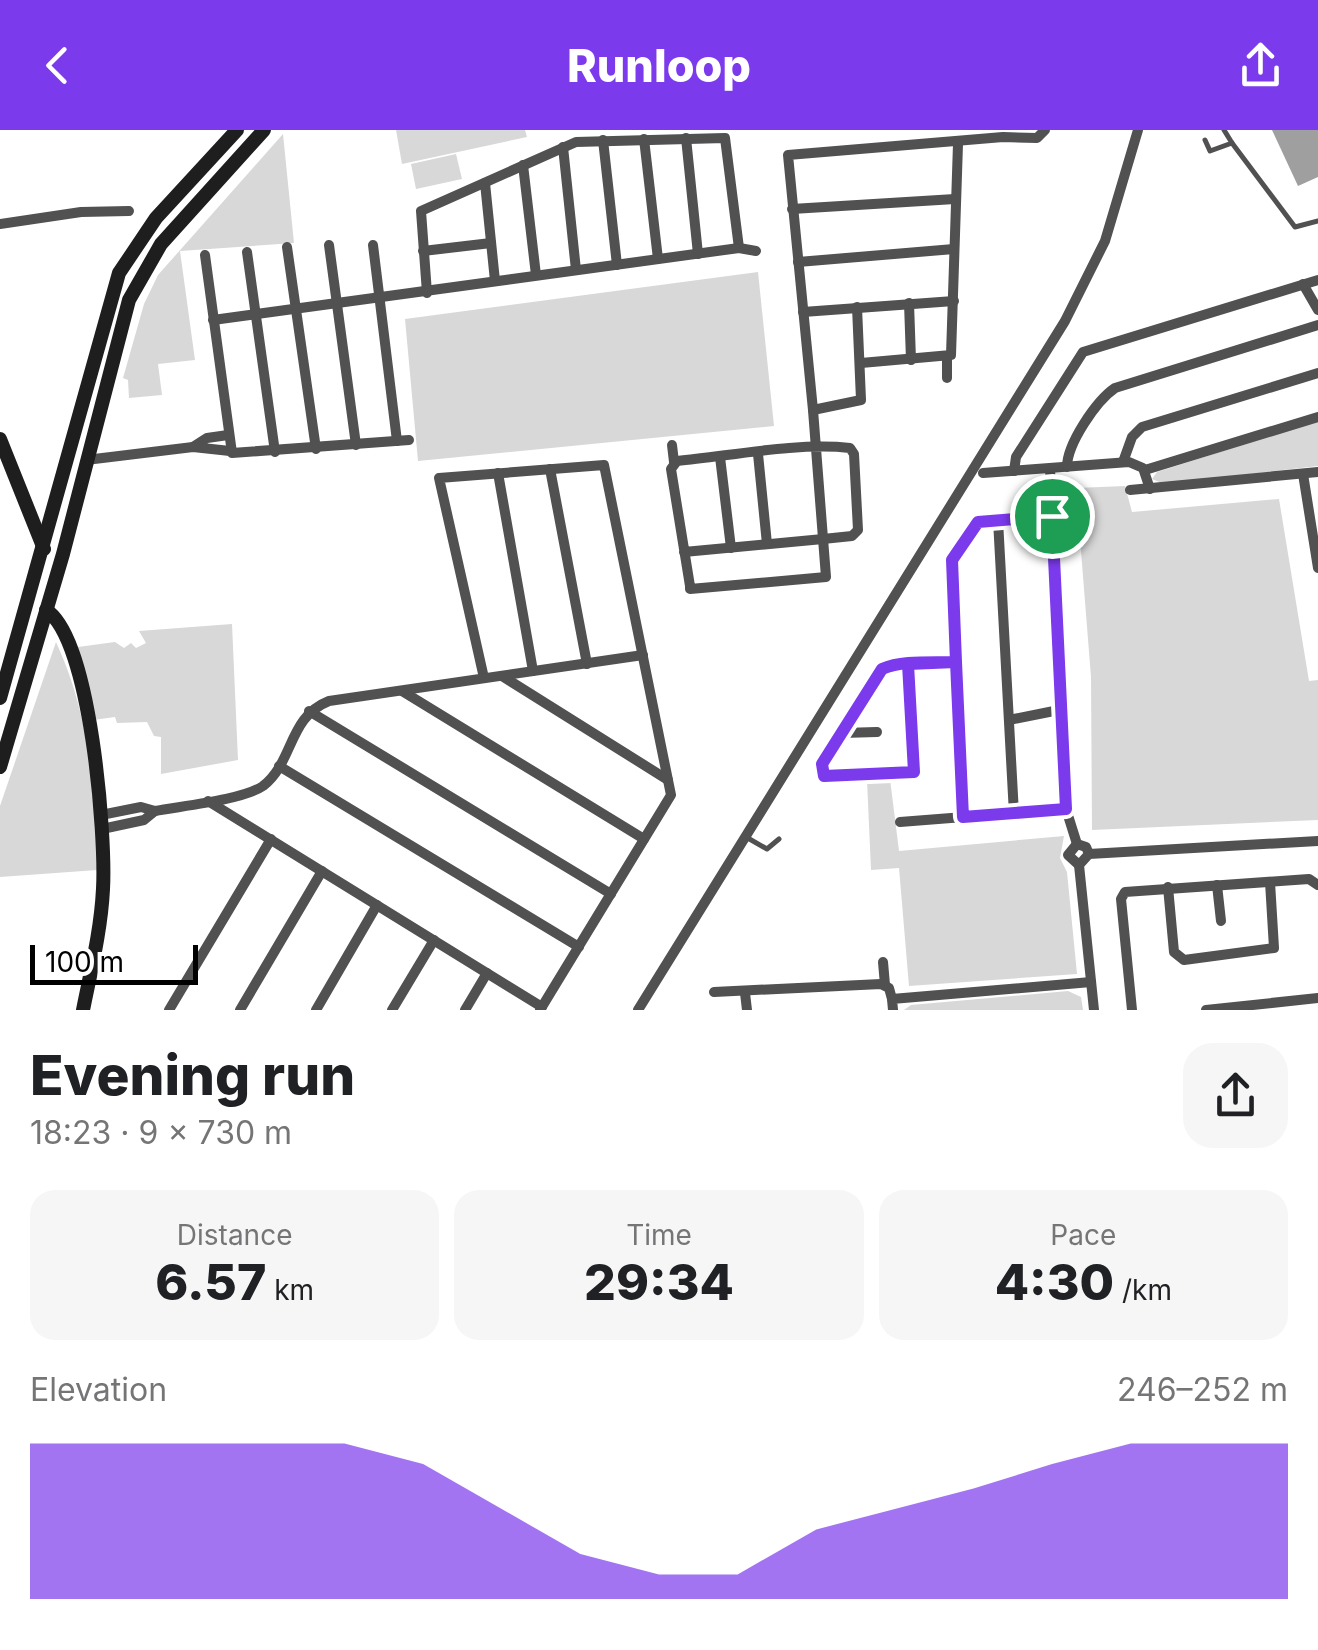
<!DOCTYPE html>
<html lang="en">
<head>
<meta charset="utf-8">
<style>
  :root { --surface:#fff; --page:#f6f6f6; --text:#202124; --muted:#757577; --accent:#7c3aed }
  body { margin:0; font-family:Inter,sans-serif; background:var(--page); color:var(--text); height:100vh; display:flex; flex-direction:column; font-size:38px; white-space:nowrap }
  * { box-sizing:border-box; margin:0 }
  p { font-size:32px; color:var(--muted) }
  .icon { flex:none; width:55px; height:55px; fill:none; stroke:currentColor; stroke-width:2; stroke-linecap:round; stroke-linejoin:round }
  .map { position:relative; height:880px; overflow:hidden }
  .side { display:flex; flex-direction:column; background:var(--surface); flex:1 }
  .side>* { flex:none }
  .scale { position:absolute; left:30px; bottom:25px; width:168px; box-sizing:border-box; padding-left:10px; border:5px solid #000; border-top:0; font-size:28px; line-height:35px; white-space:nowrap; color:#000; -webkit-text-stroke:8px #fff; paint-order:stroke }
  .pin { position:absolute; display:grid; place-items:center; width:85px; height:85px; color:#fff; margin:-42px; border:5px solid #fff; border-radius:50%; box-shadow:0 2px 10px #0007 }
  .round { display:grid; place-items:center; flex:none; width:105px; height:105px; border-radius:30px; background:var(--page) }
  .headline { display:flex; align-items:center; justify-content:space-between; height:170px; padding:0 30px }
  h1 { font-size:55px; font-weight:800; line-height:75px }
  .figures { display:grid; grid-template-columns:repeat(3,1fr); gap:15px; height:170px; padding:10px 30px }
  .figures div { display:grid; align-content:center; border-radius:25px; background:var(--page); text-align:center }
  .figures b { font-size:50px; font-weight:800 }
  .figures small { font-size:28px; font-weight:400 }
  .figures p { font-size:28px }
  .chart { height:280px; padding:20px 30px }
  .chart p { display:flex; justify-content:space-between }
  .chart svg { width:100%; height:180px; margin-top:10px; fill:var(--accent); opacity:.7 }
  header { display:flex; justify-content:space-between; align-items:center; height:130px; padding:0 30px; background:var(--accent); color:#fff; font-size:45px; font-weight:800 }
  .map>svg:first-child { display:block }
</style>
</head>
<body>
<header><svg class="icon" aria-label="back" viewBox="0 0 24 24"><path d="M15 5l-7 7 7 7"/></svg>Runloop<svg class="icon" aria-label="share" viewBox="0 0 24 24"><path d="M12 15V3M7 8l5-5 5 5M5 13v7h14v-7"/></svg></header>
<div class="map">
<svg width="1318" height="880" viewBox="0 0 1318 880">
  <rect width="100%" height="100%" fill="#fff"/>
  <g fill="#d8d8d8">
    <polygon points="396,0 525,0 527,7 402,34"/>
    <polygon points="283,4 294,113 180,121 195,230 158,234 162,265 129,268 128,250 123,248 144,174 158,145"/>
    <polygon points="456,24 462,49 416,59 411,34"/>
    <polygon points="758,142 774,296 418,331 405,189"/>
    <polygon points="1318,291 1318,336 1164,354 1152,349 1157,342"/>
    <polygon points="1125,356 1132,382 1279,369 1309,551 1318,550 1318,690 1092,700 1091,547 1076,358"/>
    <polygon points="232,494 238,630 161,644 161,607 154,606 147,592 117,593 115,587 93,590 78,517 115,512 124,518 131,513 136,518 146,513 139,501"/>
    <path d="M 56,512 C 89,583 96,662 97,740 L 0,747 L 0,676 Z"/>
    <polygon points="890,649 899,721 1064,706 1060,728 1067,742 1077,844 909,856 899,738 871,740 867,650"/>
    <polygon points="1068,861 1081,867 1083,880 904,880 911,875"/>
  </g>
  <polygon fill="#9f9f9f" points="1272,0 1318,0 1318,47 1298,56"/>
  <g fill="none" stroke-linecap="round" stroke-linejoin="round">
    <g stroke="#515151" stroke-width="5">
      <polyline points="1205,10 1210,21 1232,13 1224,0"/>
      <polyline points="1232,13 1295,97 1318,91"/>
      <polyline points="746,707 767,719 779,709"/>
    </g>
    <g stroke="#515151" stroke-width="10">
      <polyline points="686,8 698,124"/>
      <polyline points="644,9 658,129"/>
      <polyline points="603,10 617,135"/>
      <polyline points="563,17 576,140"/>
      <polyline points="523,35 536,145"/>
      <polyline points="485,53 495,151"/>
      <polyline points="792,79 955,69"/>
      <polyline points="0,94 81,82 129,81"/>
      <polyline points="329,115 356,315"/>
      <polyline points="373,115 397,311"/>
      <polyline points="287,117 316,319"/>
      <polyline points="423,121 491,113"/>
      <polyline points="247,122 275,322"/>
      <polyline points="205,125 232,323 409,310"/>
      <polyline points="798,132 954,119"/>
      <polyline points="1303,154 1318,180"/>
      <polyline points="427,163 421,81 576,12 725,8 739,118"/>
      <polyline points="909,173 911,230"/>
      <polyline points="803,182 954,171"/>
      <polyline points="213,190 739,118 756,121"/>
      <polyline points="861,233 951,225 958,14"/>
      <polyline points="947,248 947,228"/>
      <polyline points="813,280 861,270 857,177"/>
      <polyline points="672,315 674,332"/>
      <polyline points="193,317 207,308 228,305"/>
      <polyline points="758,324 767,414"/>
      <polyline points="720,327 731,418"/>
      <polyline points="86,330 193,317 230,321"/>
      <polyline points="1123,332 1132,307 1142,297 1318,243"/>
      <path d="M 1067,337 C 1067,314 1096,271 1115,258 L 1318,195"/>
      <polyline points="550,339 587,534"/>
      <polyline points="1050,339 1066,679 1077,714"/>
      <polyline points="1145,340 1318,287"/>
      <polyline points="1014,341 1016,327 1083,222 1318,150"/>
      <polyline points="498,343 533,541"/>
      <polyline points="983,343 1129,332 1143,338 1150,359"/>
      <polyline points="1303,344 1318,438"/>
      <polyline points="1130,360 1318,342"/>
      <polyline points="998,390 1014,684"/>
      <path d="M 684,422 L 823,409 L 852,406 L 858,400 L 854,324 L 850,318 C 798,312 730,326 677,331 L 671,339 L 690,456 L 690,459 L 826,447 C 822,391 817,336 813,280 L 788,25 L 1003,7 L 1037,8 L 1045,0"/>
      <path d="M 908,534 L 914,642 L 823,645 L 823,634 L 882,539 C 903,530 932,533 956,531"/>
      <polyline points="502,546 668,650"/>
      <polyline points="484,548 439,348 604,335 671,665 540,880"/>
      <polyline points="402,561 644,709"/>
      <polyline points="309,581 611,764"/>
      <polyline points="1009,590 1059,580"/>
      <polyline points="842,603 877,602"/>
      <polyline points="279,636 579,817"/>
      <polyline points="208,671 542,877"/>
      <path d="M 101,685 L 141,677 L 155,681 C 181,676 243,670 263,656 C 294,632 288,587 329,571 L 643,525"/>
      <polyline points="963,687 952,427 976,393 1052,387"/>
      <polyline points="900,692 1066,679"/>
      <polyline points="102,699 144,690 155,681"/>
      <polyline points="1089,724 1086,717 1077,714 1068,725 1079,735 1089,724 1318,711"/>
      <polyline points="1079,735 1094,880"/>
      <polyline points="1217,755 1221,791"/>
      <polyline points="1168,757 1174,822 1184,830 1274,818 1270,752"/>
      <polyline points="883,832 885,855"/>
      <polyline points="714,862 881,854 889,858 892,869"/>
      <polyline points="745,863 747,880"/>
      <polyline points="169,880 271,709"/>
      <polyline points="240,880 322,741"/>
      <polyline points="316,880 377,775"/>
      <polyline points="392,880 434,810"/>
      <polyline points="465,880 487,843"/>
      <polyline points="638,880 1065,191 1105,111 1138,0"/>
      <polyline points="893,880 892,869 1091,852"/>
      <polyline points="1132,880 1121,769 1125,762 1309,749 1318,755"/>
      <polyline points="1206,880 1318,868"/>
    </g>
    <g stroke="#1e1e1e" stroke-width="14">
      <polyline points="0,309 44,419"/>
      <path d="M 46,480 C 91,508 106,706 103,759 C 101,800 91,840 83,880"/>
      <polyline points="0,568 119,143 156,88 237,0"/>
      <polyline points="0,637 63,424 129,170 161,114 264,0"/>
    </g>
  </g>
  <g fill="none" stroke-linecap="round" stroke-linejoin="round">
    <g stroke="#fff" stroke-width="20">
      <path id="route" d="M 1052,386 L 978,392 L 952,430 L 956,532 L 908,534 L 914,642 L 824,646 L 822,634 L 882,539 C 903,530 932,533 956,532 L 963,687 L 1066,679 L 1052,386"/>
    </g>
    <use href="#route" stroke="#7c3aed" stroke-width="12"/>
  </g>
</svg>
<div class="scale">100 m</div>
<div class="pin" style="left:1052px;top:386px;background:#1e9e55"><svg class="icon" aria-label="arrive" viewBox="0 0 24 24"><path d="M6 21V4h12l-3 4 3 4H6"/></svg></div>
</div>
<section class="side">
<div class="headline"><div><h1>Evening run</h1><p>18:23 · 9 × 730 m</p></div><a class="round"><svg class="icon" aria-label="share" viewBox="0 0 24 24"><path d="M12 15V3M7 8l5-5 5 5M5 13v7h14v-7"/></svg></a></div>
<div class="figures">
<div><p>Distance</p><b>6.57<small> km</small></b></div>
<div><p>Time</p><b>29:34</b></div>
<div><p>Pace</p><b>4:30<small> /km</small></b></div>
</div>
<div class="chart"><p><span>Elevation</span>246–252 m</p>
<svg viewBox="0 0 160 44" preserveAspectRatio="none"><path d="M0 44V6L10 6L20 6L30 6L40 6L50 11L60 22L70 33L80 38L90 38L100 27L110 22L120 17L130 11L140 6L150 6L160 6V44z"/></svg>
</div>
</section>
</body>
</html>
